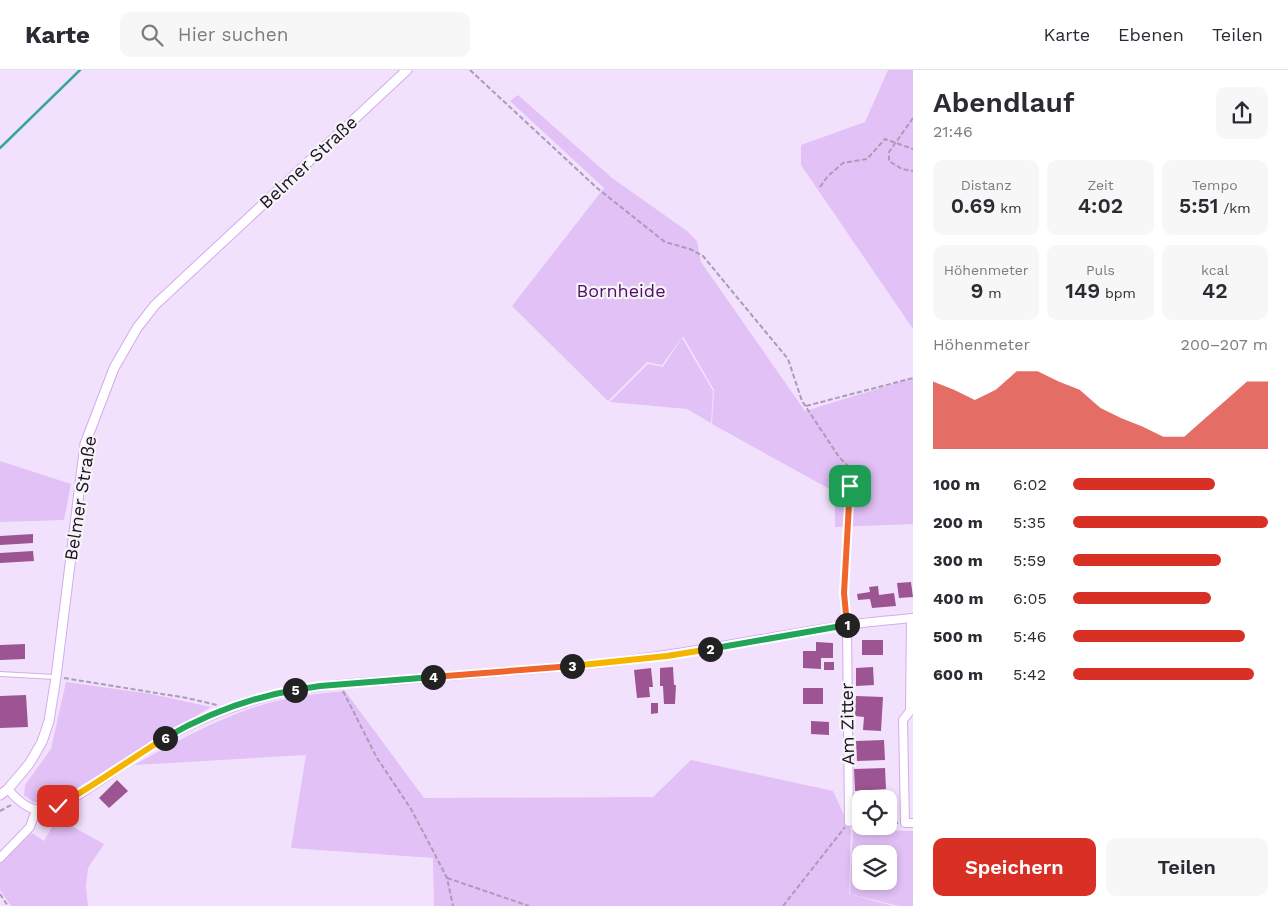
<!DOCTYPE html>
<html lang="de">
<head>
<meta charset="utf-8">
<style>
  :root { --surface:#fff; --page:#f7f7f7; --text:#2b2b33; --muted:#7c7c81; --line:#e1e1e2; --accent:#d93025 }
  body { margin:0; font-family:"Work Sans",sans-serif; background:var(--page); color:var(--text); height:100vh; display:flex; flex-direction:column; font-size:19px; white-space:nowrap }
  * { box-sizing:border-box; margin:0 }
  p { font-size:16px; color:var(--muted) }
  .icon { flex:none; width:28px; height:28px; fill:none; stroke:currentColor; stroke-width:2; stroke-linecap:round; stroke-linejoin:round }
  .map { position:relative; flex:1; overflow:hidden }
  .side { display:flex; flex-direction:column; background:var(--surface); width:375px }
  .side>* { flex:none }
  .controls { position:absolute; left:852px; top:720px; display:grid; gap:10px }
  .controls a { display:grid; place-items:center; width:45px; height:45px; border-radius:10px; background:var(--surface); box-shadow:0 2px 8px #0003; font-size:25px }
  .pin { position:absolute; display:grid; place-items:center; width:42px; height:42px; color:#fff; margin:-21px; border-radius:10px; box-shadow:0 2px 8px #0006 }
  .km { position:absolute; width:25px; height:25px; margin:-12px; border-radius:50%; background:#222; color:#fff; font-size:14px; line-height:25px; text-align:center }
  .round { display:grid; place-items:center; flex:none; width:52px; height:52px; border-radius:10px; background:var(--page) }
  .summary { display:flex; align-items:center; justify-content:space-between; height:85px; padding:0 20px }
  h1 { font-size:28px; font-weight:600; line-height:38px }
  .stats { display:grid; grid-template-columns:repeat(3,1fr); gap:8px; height:85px; padding:5px 20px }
  .stats div { display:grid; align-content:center; border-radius:10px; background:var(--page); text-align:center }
  .stats b { font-size:21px; font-weight:600 }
  .stats small { font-size:14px; font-weight:400 }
  .stats p { font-size:14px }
  .chart { height:140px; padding:10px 20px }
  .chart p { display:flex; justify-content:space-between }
  .chart svg { width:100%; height:90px; margin-top:5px; fill:var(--accent); opacity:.7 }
  .button { display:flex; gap:10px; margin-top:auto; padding:10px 20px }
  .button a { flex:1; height:58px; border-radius:10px; background:var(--accent); color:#fff; font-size:20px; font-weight:600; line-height:58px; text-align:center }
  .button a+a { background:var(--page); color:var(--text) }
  ul { padding:0 20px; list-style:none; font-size:16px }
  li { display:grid; grid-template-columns:80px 60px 1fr; align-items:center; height:38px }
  li i { height:12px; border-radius:6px; background:var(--accent) }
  header { display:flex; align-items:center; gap:30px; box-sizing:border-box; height:70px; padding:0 25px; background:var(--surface); border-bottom:1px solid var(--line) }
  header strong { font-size:24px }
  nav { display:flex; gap:28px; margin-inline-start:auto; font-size:18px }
  .search { width:350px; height:45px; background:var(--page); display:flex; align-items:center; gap:12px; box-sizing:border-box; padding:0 18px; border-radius:10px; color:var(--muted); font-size:19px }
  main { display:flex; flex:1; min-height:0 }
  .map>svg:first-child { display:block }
</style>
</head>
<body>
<header>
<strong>Karte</strong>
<div class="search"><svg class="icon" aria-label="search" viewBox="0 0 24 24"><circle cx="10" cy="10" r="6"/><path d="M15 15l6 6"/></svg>Hier suchen</div>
<nav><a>Karte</a><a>Ebenen</a><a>Teilen</a></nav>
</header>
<main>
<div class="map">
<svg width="913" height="836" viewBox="0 0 913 836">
  <rect width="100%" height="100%" fill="#f2e1fd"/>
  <g fill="#e2c1f6" fill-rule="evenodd">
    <polygon points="888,0 913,0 913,259 801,95 801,75 865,52"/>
    <polygon points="518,25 612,108 687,161 697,171 701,192 805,341 913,308 913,454 835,457 835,422 712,354 714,320 683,266 662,295 647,292 608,331 512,236 604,118 510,31"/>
    <polygon points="682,268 713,321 711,353 687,339 610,332 648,294 663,297"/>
    <polygon points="0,391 71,414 64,450 0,452"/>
    <polygon points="66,612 151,624 211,637 53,733 33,732 24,725 25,715 51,679"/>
    <path d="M 345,621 L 424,728 L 653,727 L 691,690 L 833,721 L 851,760 L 849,824 L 893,836 L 434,836 L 433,788 L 291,778 L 306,685 L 134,695 C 179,670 230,641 281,630 C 302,625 324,623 345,621 Z"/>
    <polygon points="57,748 104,774 88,798 86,817 88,836 11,836 0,820 0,793 32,763 44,771"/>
    <path d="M 853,760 L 913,761 L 913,836 L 899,836 L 850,824 ZM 861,784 L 889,784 L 889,811 L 861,811 Z"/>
  </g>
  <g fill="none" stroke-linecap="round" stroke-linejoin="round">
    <polyline stroke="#34a6a2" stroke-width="2.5" points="0,78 80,0"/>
  </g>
  <g fill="#9c5592">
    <polygon points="33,464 33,473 0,475 0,466"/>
    <polygon points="33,481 34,491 0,493 0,483"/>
    <polygon points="911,512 913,527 899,528 897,513"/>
    <polygon points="878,516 879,525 894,523 896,536 872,538 870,529 858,530 857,524 870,522 869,517"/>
    <rect x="862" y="570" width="21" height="15"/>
    <polygon points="816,572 833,573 833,588 821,588 821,599 803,598 803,581 816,581"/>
    <polygon points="25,574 25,589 0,590 0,575"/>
    <rect x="824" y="592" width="10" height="8"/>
    <polygon points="673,597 674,615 676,615 675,634 664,634 663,616 660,616 660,598"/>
    <polygon points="873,597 874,615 856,616 856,598"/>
    <polygon points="651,598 653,617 649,617 650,627 637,628 634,600"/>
    <rect x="803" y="618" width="20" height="16"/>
    <polygon points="26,625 28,657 0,658 0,626"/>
    <polygon points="856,626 883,627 881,661 863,660 864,647 855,646"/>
    <polygon points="651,633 658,633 658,643 651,644"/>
    <polygon points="811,651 829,652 829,665 811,664"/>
    <polygon points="884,670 885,690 857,691 856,671"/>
    <polygon points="885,698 886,719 855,721 854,699"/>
    <polygon points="117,710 128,721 109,738 99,728"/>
    <polygon points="861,729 861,747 857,747 856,730"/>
  </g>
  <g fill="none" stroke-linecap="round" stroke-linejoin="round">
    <g stroke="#d5aaef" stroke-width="6">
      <g id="service">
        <polyline points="844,523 847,555"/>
        <polyline points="0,604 55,607"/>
      </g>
    </g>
    <g stroke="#d5aaef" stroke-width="10">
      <g id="minor">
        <polyline points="911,548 910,641 903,650 905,753 913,753"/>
        <polyline points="847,555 849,752"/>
        <path d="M 8,719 C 16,729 29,741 43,740 C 67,739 122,694 145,680 C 182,657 220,640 262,628 C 306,615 353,613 398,610 C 466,604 534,600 602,593 C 685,585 765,567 847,555 C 869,552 891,550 913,548"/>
        <polyline points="0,788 30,757 36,740"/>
      </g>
    </g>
    <g stroke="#d5aaef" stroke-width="11">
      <polyline id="tertiary" points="0,725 8,719 29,694 42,672 49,651 56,607 85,374 114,298 137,258 155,235 407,0"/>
    </g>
    <g stroke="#ac9bb6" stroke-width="2" stroke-dasharray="5 2.5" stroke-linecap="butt">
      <polyline points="470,0 597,118 665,172 690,179 703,186 788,289 802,331 839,387 854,402 850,416 845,517"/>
      <polyline points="913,48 889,82 889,91 902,99 913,101"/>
      <polyline points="820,117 828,106 843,93 867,89 885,69 913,79"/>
      <polyline points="806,336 913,308"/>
      <polyline points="64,608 187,628 217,635"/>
      <polyline points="343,621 377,688 411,739 429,773 447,808 453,836"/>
      <polyline points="0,741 11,735"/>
      <polyline points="889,753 898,753"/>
      <polyline points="447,808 529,836"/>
      <polyline points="0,824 8,836"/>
      <polyline points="783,836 845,757"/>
    </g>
    <use href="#service" stroke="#fff" stroke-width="4"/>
    <use href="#minor" stroke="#fff" stroke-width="8"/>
    <use href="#tertiary" stroke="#fff" stroke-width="9"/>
  </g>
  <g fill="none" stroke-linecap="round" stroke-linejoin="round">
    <g stroke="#fff" stroke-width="10">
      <polyline id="split-1" points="847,555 844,523 850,416"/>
    </g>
    <g stroke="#fff" stroke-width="10">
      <polyline id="split-2" points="710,579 847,555"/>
    </g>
    <g stroke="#fff" stroke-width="10">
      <polyline id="split-3" points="572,596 667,586 710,579"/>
    </g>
    <g stroke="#fff" stroke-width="10">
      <polyline id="split-4" points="433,607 572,596"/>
    </g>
    <g stroke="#fff" stroke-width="10">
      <polyline id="split-5" points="295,620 320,616 433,607"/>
    </g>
    <g stroke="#fff" stroke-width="10">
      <path id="split-6" d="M 165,668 C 205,645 249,628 295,620"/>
    </g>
    <g stroke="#fff" stroke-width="10">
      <path id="split-7" d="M 58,736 C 95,715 129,690 165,668"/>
    </g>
    <use href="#split-1" stroke="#f0652b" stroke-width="6"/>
    <use href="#split-2" stroke="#22a559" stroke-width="6"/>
    <use href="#split-3" stroke="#f5b400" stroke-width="6"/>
    <use href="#split-4" stroke="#f0652b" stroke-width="6"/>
    <use href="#split-5" stroke="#22a559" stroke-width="6"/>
    <use href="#split-6" stroke="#22a559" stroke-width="6"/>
    <use href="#split-7" stroke="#f5b400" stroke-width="6"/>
  </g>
  <g text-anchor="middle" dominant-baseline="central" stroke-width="4.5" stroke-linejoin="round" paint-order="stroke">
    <g font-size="18" fill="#1e0e27" stroke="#f5f5f5">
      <text transform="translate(308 92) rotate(-43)">Belmer Straße</text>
      <text transform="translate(80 428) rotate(-81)">Belmer Straße</text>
      <text transform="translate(847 654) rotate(-91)">Am Zitter</text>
    </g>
    <g font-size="18" fill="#500b6d" stroke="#f5f5f5">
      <text x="621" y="220">Bornheide</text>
    </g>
  </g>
</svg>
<div class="controls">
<a><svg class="icon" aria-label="locate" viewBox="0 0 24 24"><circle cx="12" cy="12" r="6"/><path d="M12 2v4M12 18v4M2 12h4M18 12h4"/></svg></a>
<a><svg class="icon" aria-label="layers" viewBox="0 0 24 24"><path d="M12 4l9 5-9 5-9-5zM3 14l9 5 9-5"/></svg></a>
</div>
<div class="pin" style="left:850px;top:416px;background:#1e9e55"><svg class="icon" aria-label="arrive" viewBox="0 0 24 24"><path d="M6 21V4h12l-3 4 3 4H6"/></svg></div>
<div class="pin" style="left:58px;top:736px;background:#d93025"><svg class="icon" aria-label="check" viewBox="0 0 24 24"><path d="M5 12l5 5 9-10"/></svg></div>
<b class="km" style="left:847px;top:555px">1</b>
<b class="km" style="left:710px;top:579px">2</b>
<b class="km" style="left:572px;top:596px">3</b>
<b class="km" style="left:433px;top:607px">4</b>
<b class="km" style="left:295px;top:620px">5</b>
<b class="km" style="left:165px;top:668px">6</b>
</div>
<section class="side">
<div class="summary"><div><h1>Abendlauf</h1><p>21:46</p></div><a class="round"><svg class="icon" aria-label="share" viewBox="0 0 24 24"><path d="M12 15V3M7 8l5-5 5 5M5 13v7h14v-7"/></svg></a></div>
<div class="stats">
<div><p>Distanz</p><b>0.69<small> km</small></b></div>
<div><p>Zeit</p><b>4:02</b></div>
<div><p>Tempo</p><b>5:51<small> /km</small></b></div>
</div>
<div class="stats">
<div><p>Höhenmeter</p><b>9<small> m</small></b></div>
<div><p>Puls</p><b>149<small> bpm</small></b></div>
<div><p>kcal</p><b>42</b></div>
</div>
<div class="chart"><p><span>Höhenmeter</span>200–207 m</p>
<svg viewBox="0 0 160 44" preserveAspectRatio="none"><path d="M0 44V11L10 15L20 20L30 15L40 6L50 6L60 11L70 15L80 24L90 29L100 33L110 38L120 38L130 29L140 20L150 11L160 11V44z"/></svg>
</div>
<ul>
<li><b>100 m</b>6:02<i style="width:73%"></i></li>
<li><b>200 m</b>5:35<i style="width:100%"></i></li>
<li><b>300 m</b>5:59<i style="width:76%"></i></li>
<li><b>400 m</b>6:05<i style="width:71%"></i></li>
<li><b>500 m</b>5:46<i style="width:88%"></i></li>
<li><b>600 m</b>5:42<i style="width:93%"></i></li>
</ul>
<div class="button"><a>Speichern</a><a>Teilen</a></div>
</section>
</main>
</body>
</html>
